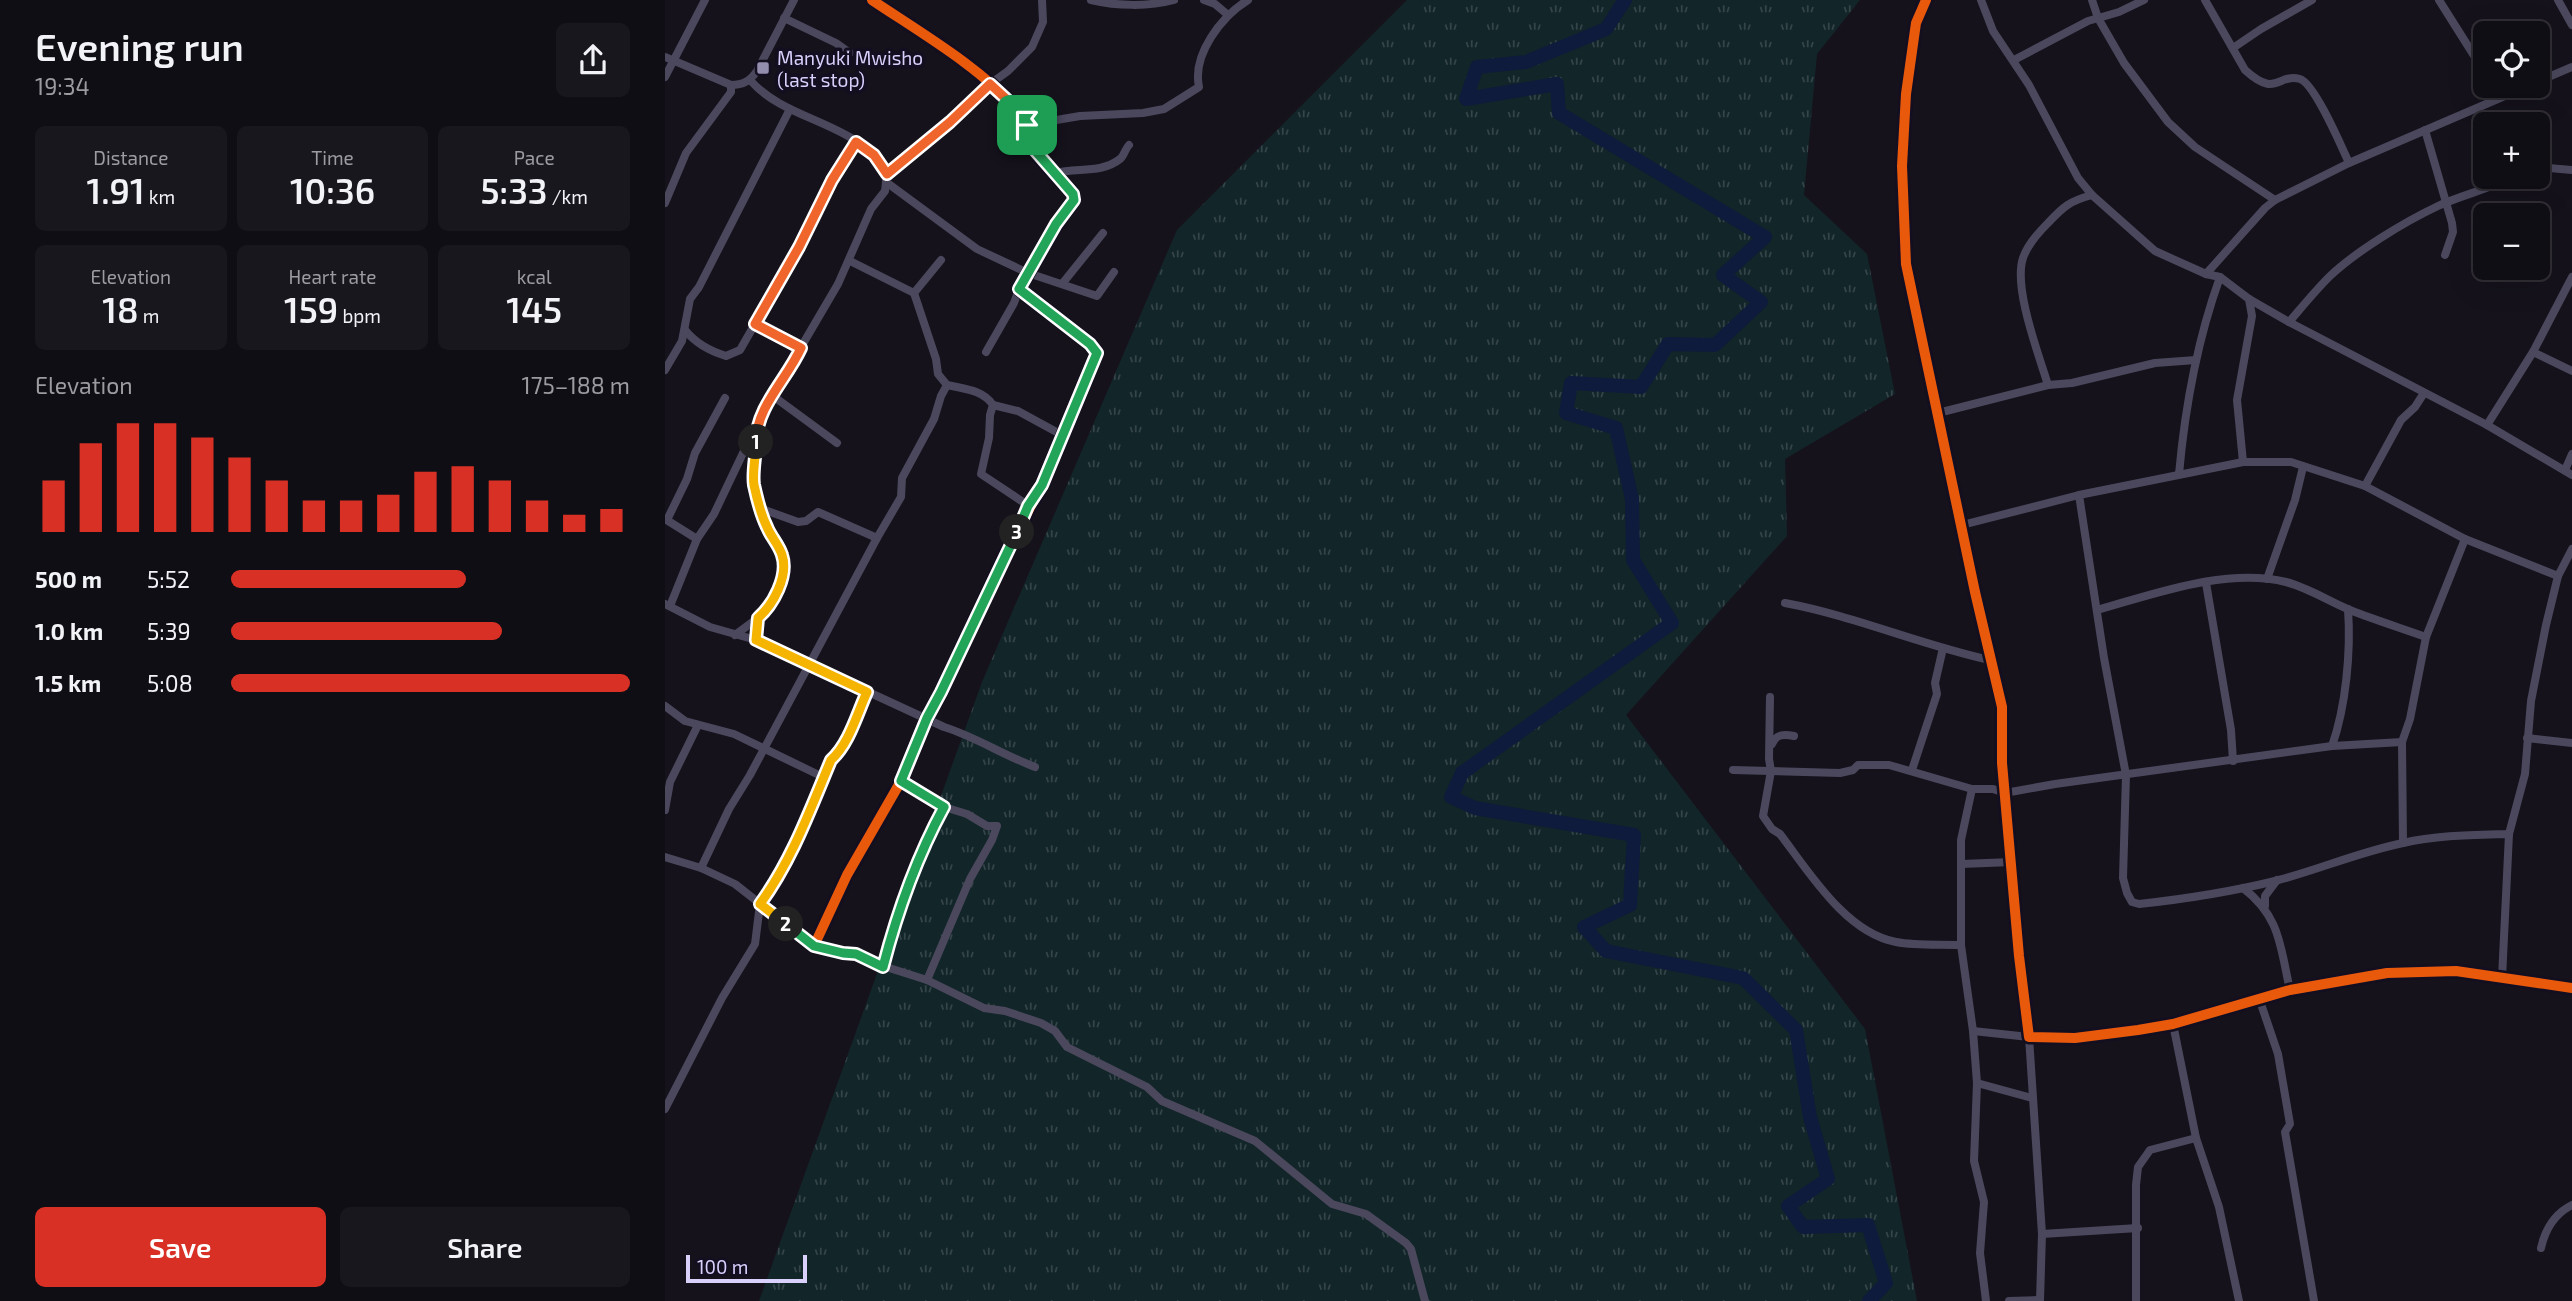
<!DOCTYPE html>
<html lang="en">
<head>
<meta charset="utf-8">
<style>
  :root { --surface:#100e15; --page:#19171e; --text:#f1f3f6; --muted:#9c9ca0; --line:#302e34; --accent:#d93025 }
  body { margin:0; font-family:"Exo 2",sans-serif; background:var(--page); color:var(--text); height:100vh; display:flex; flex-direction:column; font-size:26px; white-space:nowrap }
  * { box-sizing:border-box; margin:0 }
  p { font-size:23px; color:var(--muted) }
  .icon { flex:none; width:38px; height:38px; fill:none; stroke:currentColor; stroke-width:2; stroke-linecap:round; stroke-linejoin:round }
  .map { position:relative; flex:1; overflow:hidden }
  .drawer { display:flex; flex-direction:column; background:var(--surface); width:665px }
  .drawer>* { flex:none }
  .fabs { position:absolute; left:1808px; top:21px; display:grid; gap:14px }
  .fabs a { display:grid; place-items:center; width:77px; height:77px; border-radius:10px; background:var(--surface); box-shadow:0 7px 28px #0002,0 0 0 2px var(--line); font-size:35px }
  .scale { position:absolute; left:21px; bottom:18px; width:121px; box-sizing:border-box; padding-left:7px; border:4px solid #d9d0fc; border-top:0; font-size:19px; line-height:24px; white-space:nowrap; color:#d9d0fc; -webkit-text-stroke:5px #130e20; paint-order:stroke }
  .pin { position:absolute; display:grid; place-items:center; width:60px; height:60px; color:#fff; margin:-30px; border-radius:14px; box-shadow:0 4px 10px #0006 }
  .km { position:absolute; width:35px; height:35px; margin:-18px; border-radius:50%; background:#222; color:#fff; font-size:19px; line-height:35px; text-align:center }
  .round { display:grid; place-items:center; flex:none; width:74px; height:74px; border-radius:10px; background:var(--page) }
  .summary { display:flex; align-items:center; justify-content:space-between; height:119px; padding:0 35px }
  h1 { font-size:38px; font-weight:600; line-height:52px }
  .metrics { display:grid; grid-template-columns:repeat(3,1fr); gap:10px; height:119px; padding:7px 35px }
  .metrics div { display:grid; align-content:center; border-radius:10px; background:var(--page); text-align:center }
  .metrics b { font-size:35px; font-weight:600 }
  .metrics small { font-size:19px; font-weight:400 }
  .metrics p { font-size:19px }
  .chart { height:196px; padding:14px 35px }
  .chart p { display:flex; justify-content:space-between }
  .chart svg { width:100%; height:126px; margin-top:7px; stroke:var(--accent); stroke-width:6 }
  .action { display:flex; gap:14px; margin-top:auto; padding:14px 35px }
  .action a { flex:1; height:80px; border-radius:10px; background:var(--accent); color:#fff; font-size:28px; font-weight:600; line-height:80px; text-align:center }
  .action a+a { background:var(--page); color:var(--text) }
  ul { padding:0 35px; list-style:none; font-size:23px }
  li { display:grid; grid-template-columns:112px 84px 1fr; align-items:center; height:52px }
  li i { height:18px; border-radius:9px; background:var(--accent) }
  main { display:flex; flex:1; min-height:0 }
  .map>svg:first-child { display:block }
</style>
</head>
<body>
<main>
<section class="drawer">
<div class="summary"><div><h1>Evening run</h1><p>19:34</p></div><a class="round"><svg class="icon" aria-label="share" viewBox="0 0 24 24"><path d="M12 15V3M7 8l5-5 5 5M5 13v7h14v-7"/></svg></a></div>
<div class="metrics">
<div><p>Distance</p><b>1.91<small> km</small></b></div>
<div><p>Time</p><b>10:36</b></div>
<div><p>Pace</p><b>5:33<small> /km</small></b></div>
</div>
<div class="metrics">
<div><p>Elevation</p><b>18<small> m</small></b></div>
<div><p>Heart rate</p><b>159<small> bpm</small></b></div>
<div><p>kcal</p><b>145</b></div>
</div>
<div class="chart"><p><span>Elevation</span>175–188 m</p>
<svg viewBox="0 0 160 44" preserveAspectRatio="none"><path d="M5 44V26M15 44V13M25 44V6M35 44V6M45 44V11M55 44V18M65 44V26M75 44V33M85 44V33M95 44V31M105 44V23M115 44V21M125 44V26M135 44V33M145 44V38M155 44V36"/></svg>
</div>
<ul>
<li><b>500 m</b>5:52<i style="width:59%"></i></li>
<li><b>1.0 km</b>5:39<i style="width:68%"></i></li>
<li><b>1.5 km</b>5:08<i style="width:100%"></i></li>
</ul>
<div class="action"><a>Save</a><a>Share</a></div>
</section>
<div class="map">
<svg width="1907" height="1301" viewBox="0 0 1907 1301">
  <defs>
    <pattern id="grass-tufts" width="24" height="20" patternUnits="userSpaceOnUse" patternTransform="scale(1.75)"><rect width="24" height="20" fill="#122528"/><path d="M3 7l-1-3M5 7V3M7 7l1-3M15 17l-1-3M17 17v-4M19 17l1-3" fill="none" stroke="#344448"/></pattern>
  </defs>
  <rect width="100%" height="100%" fill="#15121c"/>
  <polygon fill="url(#grass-tufts)" points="742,0 1195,0 1152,54 1139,195 1202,254 1230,394 1120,459 1122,536 961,715 1200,1029 1252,1301 94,1301 317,682 512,230"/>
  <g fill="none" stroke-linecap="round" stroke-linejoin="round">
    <polyline stroke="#0f1b3c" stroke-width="14" points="960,0 941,29 861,62 812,67 801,99 892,84 894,113 1100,237 1058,275 1096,302 1050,345 1003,344 976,387 906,383 901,413 951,428 967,499 968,560 1007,623 797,773 786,797 810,808 969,835 965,905 919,927 941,951 1078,978 1131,1030 1145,1117 1163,1179 1123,1206 1138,1227 1203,1225 1221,1283 1204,1301"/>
    <g stroke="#4b485d" stroke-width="8">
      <path d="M 426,0 C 452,6 483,7 509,0"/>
      <polyline points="539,0 550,4 563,15"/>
      <polyline points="1261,0 1251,23 1241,94 1237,166 1241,264 1310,592 1337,707 1337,763 1354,956 1364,1037 1410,1038 1473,1030 1508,1024 1625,990 1722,973 1791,971 1907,988"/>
      <polyline points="1316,0 1328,31 1364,85 1413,178 1427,195 1490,251 1541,274 1555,277 1584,299 1624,322 1822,425 1907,475"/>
      <polyline points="1427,0 1433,18 1459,63 1503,122 1530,147 1610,200"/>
      <path d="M 1540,0 L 1580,70 C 1612,99 1612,73 1635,79 C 1650,84 1677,148 1684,163"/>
      <polyline points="1774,0 1820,73"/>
      <polyline points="1893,0 1907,25"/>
      <polyline points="119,18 171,43 185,53"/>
      <polyline points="1568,48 1596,29 1647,0"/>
      <path d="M 0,57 L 66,85 C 78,85 85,81 92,71 L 129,0"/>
      <polyline points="1349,60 1423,21 1454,12 1479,0"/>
      <polyline points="0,77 40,0"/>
      <path d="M 85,80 C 122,123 194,121 222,174 L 220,191 L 206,209 L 173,284 L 98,412 C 84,446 87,494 102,527 C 107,538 117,549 118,561 C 121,582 107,605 93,618 L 91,640"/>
      <polyline points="1872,82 1907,67"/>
      <polyline points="1828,86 1835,97"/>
      <path d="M 362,125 L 415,116 L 478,113 L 499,109 L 534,87 C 527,54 557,16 583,0"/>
      <polyline points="1760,130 1787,223 1788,232 1780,255"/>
      <polyline points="1872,167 1907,170"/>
      <path d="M 390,173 C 412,167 436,174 455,159 C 459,156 460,149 464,145"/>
      <polyline points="222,174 285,122 325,84 343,71 367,47 378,22 377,0"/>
      <polyline points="221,182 312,249 363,273 432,296 449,272"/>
      <polyline points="0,203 21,153 66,92 66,85"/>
      <polyline points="1541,274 1600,208 1610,200 1684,163 1863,86"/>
      <polyline points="397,284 438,233"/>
      <polyline points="249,293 276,260"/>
      <path d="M 1624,322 C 1637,307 1650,291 1664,277 C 1690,252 1739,222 1773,206 C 1797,195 1824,189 1848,177"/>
      <polyline points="90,324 136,348"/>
      <path d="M 20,330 C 31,344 45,351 61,356 L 75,350 L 134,247 L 167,180 L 191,142"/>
      <polyline points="321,352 349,303 354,289"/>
      <polyline points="1868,352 1907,371"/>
      <polyline points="0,370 17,341 25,299 34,287 125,109"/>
      <path d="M 282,385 C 300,389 318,390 328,405 L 325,415 L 324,438 L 316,474 L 364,506"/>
      <path d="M 1383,385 C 1374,355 1348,288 1358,258 C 1362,246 1374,232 1383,223 C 1399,206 1405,201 1427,195"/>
      <polyline points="108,396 172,443"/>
      <polyline points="328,405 353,411 397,435"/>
      <polyline points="1273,413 1383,385 1407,383 1490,363 1531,360"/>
      <polyline points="1822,425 1868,352 1907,277"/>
      <polyline points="1578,462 1572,400 1587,316 1584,299"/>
      <polyline points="1900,470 1907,454"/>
      <path d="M 1514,474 C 1520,407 1532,341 1555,277"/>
      <polyline points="1700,486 1736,420 1750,407 1759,393"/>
      <path d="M 1414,495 L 1439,658 L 1461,775 L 1458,878 L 1462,893 L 1467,902 L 1474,904 C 1520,899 1565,892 1610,881 C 1653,870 1694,852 1738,843 C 1772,835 1809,835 1844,834"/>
      <polyline points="97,509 133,522 141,521 153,512 212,538"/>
      <polyline points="0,519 32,539"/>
      <polyline points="2,520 22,479 30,453 60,398"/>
      <polyline points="1297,525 1414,495 1578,462 1626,462 1700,486 1800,539 1893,576"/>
      <polyline points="1602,579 1630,500 1638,467"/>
      <polyline points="1541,583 1566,730 1568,761"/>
      <path d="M 1120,603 C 1190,616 1256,645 1325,660"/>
      <path d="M 0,604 L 45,627 L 91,640 L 279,727 C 311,737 338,755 370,767"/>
      <polyline points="5,606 32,539 49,514 89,430"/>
      <path d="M 1432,610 C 1489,594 1562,567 1621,582 C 1644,588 1663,601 1685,610 C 1710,620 1736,628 1761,637"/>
      <polyline points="70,635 93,618"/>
      <path d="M 1105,697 L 1104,759 L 1106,771 L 1098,816 L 1107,829 L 1115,834 C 1144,872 1181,933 1231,942 C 1252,946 1275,944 1296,945"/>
      <polyline points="0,706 20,721 69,734 158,777 134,837 111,881 95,904 90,944 57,998 0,1109"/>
      <polyline points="1862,738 1907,743"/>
      <path d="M 1107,744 C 1111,734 1119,734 1129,736"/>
      <path d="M 1667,746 C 1681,706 1686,652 1683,609"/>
      <polyline points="1068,770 1175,773 1188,770 1193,765 1224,765 1307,789 1328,789 1340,793 1390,784 1667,746 1737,742"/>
      <polyline points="1247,770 1272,694 1270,683 1278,648"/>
      <polyline points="158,777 184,732 202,692"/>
      <polyline points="236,781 279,807 302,814 322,826 332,826 327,840 305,879 262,980"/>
      <polyline points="1307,789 1296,840 1296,945 1308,1031 1312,1083 1309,1161 1319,1202 1315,1253 1321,1301"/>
      <polyline points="0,810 5,782 33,725"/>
      <polyline points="1738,843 1737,742 1745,719 1761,637 1800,539"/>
      <polyline points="0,857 36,868 70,884 149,946 178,953 191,954 218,966 262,980 319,1008 340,1011 376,1023 390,1031 402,1047 482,1087 497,1101 590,1141 667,1204 701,1214 741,1243 746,1249 760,1301"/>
      <polyline points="1296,864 1347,862"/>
      <polyline points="36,868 64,809 85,775 212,538 236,497 237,478 269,419 276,396 282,385 273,374 271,359 249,293 185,261"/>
      <path d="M 1578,888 C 1616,917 1615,947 1625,990"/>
      <polyline points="1600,906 1600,896 1612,880"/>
      <path d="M 149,946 L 182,875 L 236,781 L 262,718 L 276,692 L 344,547 L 377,485 L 432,353 L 425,344 L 354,289 L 392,224 L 409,200 L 408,194 C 396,179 379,166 369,150 C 361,137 362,123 352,110 C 317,68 253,31 207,0"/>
      <path d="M 218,966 C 231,914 254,855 279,807"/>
      <polyline points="1837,978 1844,834 1860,774 1866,701 1881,625 1893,576 1907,549"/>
      <polyline points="1594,998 1613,1054 1625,1124 1620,1132 1649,1301"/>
      <polyline points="1508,1024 1531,1138 1554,1207 1574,1301"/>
      <polyline points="1308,1031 1364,1037 1377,1234 1375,1301"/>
      <polyline points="1312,1083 1367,1098"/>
      <polyline points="1377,1234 1473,1228"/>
      <path d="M 1876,1248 C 1880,1230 1889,1214 1907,1205"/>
      <polyline points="1344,1301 1375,1300"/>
      <polyline points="1471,1301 1471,1185 1473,1167 1485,1150 1531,1138"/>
    </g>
    <g stroke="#130e20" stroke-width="15">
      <g id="cycleway">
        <polyline points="1261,0 1251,23 1241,94 1237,166 1241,264 1310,592 1337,707 1337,763 1354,956 1364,1037 1410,1038 1473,1030 1508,1024 1625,990 1722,973 1791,971 1907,988"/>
        <path d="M 149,946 L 182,875 L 236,781 L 262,718 L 276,692 L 344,547 L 377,485 L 432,353 L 425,344 L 354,289 L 392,224 L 409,200 L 408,194 C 396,179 379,166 369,150 C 361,137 362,123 352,110 C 317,68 253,31 207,0"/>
      </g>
    </g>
    <use href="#cycleway" stroke="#e8590c" stroke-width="10"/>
  </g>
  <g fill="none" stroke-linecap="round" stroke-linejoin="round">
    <g stroke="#fff" stroke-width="14">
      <path id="split-1" d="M 91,442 C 91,407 122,379 136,348 L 90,324 L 134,247 L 167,180 L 191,142 L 209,155 L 222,174 L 285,122 L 325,84 L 349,106 L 362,125"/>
    </g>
    <g stroke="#fff" stroke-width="14">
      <path id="split-2" d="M 91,442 C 91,456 87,473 89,485 C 92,499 96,515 102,527 C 106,537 114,545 117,555 C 124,576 108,605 93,618 L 91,640 L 202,692 C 192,714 184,744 166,760 C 145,810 127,860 95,904 L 121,924"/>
    </g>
    <g stroke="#fff" stroke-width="14">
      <path id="split-3" d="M 121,924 L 149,946 L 178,953 L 191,954 L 218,967 C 232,913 253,855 279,807 L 236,781 L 262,718 L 276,692 L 352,532"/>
    </g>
    <g stroke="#fff" stroke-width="14">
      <polyline id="split-4" points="352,532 363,506 377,485 432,353 425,344 354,289 391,224 409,200 408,194 367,147 362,125"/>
    </g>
    <use href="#split-1" stroke="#f0652b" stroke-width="9"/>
    <use href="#split-2" stroke="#f5b400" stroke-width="9"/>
    <use href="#split-3" stroke="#22a559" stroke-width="9"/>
    <use href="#split-4" stroke="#22a559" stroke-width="9"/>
  </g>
  <rect fill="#948eae" stroke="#130e20" stroke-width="2.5" x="91" y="61" width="14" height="14" rx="3.5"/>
  <g text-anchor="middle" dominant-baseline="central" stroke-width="7" stroke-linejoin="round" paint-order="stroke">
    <g font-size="19" fill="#d9d0fc" stroke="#130e20" text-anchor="start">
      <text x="112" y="57">Manyuki Mwisho<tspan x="112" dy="22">(last stop)</tspan></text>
    </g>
  </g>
</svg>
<div class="fabs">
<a><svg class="icon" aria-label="locate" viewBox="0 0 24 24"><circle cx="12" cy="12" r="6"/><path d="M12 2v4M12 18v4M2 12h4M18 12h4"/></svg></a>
<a>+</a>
<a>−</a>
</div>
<div class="scale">100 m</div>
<div class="pin" style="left:362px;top:125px;background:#1e9e55"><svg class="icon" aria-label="arrive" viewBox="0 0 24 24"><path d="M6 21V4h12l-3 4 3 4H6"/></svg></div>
<b class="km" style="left:91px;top:442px">1</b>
<b class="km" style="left:121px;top:924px">2</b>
<b class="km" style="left:352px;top:532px">3</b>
</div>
</main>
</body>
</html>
